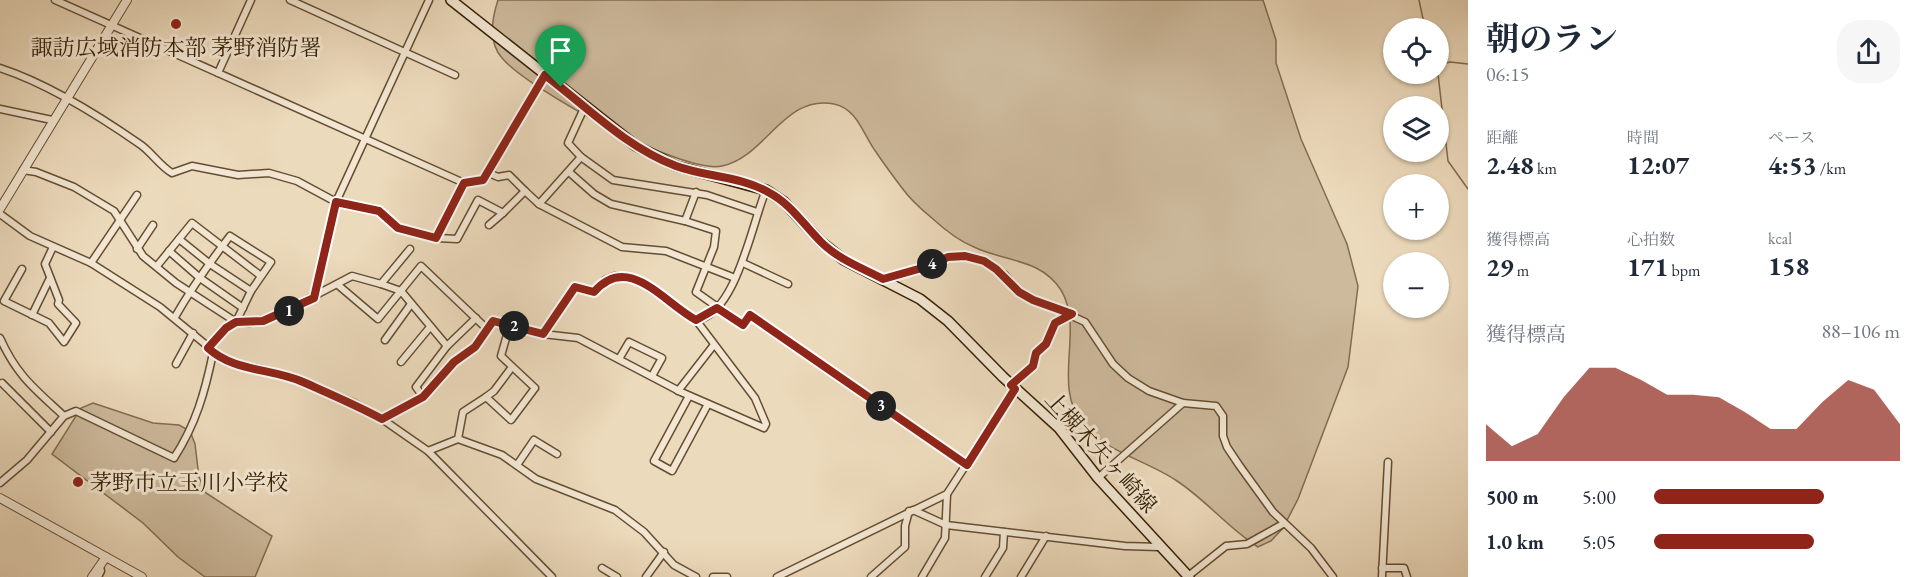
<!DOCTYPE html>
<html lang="ja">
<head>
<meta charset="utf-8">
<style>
  :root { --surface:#fff; --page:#f6f6f7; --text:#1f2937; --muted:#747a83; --accent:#8f2418 }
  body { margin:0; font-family:"EB Garamond","Noto Serif JP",serif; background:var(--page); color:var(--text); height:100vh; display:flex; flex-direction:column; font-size:22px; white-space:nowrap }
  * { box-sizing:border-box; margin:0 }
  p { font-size:20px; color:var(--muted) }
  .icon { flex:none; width:33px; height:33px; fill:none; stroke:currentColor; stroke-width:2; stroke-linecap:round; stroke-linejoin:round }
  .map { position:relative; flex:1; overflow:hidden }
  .side { display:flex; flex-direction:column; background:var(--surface); width:450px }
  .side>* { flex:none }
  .tools { position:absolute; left:1383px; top:18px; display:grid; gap:12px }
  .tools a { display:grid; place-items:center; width:66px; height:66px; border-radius:50%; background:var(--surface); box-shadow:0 2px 4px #0004; font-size:30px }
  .pin { position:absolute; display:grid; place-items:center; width:51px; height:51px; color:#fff; margin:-62px -26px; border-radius:50% 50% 50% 0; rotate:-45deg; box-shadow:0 0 6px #0007 }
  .pin .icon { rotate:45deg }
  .km { position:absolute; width:30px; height:30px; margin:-15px; border-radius:50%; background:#222; color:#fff; font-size:16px; line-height:30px; text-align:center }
  .round { display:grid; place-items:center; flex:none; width:63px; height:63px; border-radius:24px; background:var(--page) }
  .summary { display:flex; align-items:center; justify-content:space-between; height:102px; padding:0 18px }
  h1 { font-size:33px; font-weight:700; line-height:45px }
  .stats { display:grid; grid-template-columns:repeat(3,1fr); gap:9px; height:102px; padding:6px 18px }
  .stats div { display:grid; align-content:center }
  .stats b { font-size:26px; font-weight:700 }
  .stats small { font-size:16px; font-weight:400 }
  .stats p { font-size:16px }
  .chart { height:168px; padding:12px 18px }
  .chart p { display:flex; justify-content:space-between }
  .chart svg { width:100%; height:108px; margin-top:6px; fill:var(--accent); opacity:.7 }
  ul { padding:0 18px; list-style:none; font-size:20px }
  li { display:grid; grid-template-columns:96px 72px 1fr; align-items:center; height:45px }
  li i { height:15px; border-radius:8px; background:var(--accent) }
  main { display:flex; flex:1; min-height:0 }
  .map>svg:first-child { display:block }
</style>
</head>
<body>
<main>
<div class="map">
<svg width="1468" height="577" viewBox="0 0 1468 577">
  <rect width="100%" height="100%" fill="#ecdabc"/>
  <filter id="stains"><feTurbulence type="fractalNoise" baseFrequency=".00333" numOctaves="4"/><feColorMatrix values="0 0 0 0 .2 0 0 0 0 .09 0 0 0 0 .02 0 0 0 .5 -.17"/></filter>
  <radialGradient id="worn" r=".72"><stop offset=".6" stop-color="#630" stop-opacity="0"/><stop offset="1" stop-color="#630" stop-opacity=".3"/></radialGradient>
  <g fill="#cdba9d" stroke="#826d50" stroke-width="1.5">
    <path d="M 498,0 L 1263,0 L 1276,40 L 1276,63 L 1301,139 L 1347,244 L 1358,286 L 1348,367 L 1298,499 L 1283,528 L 1271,541 L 1258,547 C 1228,528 1206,500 1177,481 C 1146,460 1107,453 1083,424 C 1051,385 1085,330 1061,290 C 1040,258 1005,262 974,247 C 959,241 945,230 933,219 C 922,210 910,199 902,188 C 893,176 884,164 876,152 C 863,135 858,109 834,104 C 784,94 766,157 722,166 C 683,175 528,89 502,58 C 488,42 492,18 498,0 Z"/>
    <polygon points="93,403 153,423 179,425 190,431 195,444 199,477 206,493 272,536 255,577 205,577 178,557 143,523 52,454 81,408"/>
  </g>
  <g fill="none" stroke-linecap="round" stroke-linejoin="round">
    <g stroke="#7e6a4d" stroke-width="1.5">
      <polyline points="1419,0 1425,28"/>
      <polyline points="1438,65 1450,62 1468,64"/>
      <polyline points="1438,74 1448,161 1468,189"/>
    </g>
    <g stroke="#644e32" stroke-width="9">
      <g id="minor">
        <polyline points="55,0 464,183 483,180 545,75"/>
        <polyline points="290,0 455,75"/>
        <path d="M 0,68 C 46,83 101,117 141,145 C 152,153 160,166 172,173 L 192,166 L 238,175 L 269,173 L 297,181 L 336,202 L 379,211 L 398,228 L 437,238 L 464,183"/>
        <polyline points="218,73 251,0"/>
        <polyline points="585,106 568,143 581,157 613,180 707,195 757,212"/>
        <polyline points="0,109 52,120"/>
        <polyline points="581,157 539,204 622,247 666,251 735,278"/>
        <polyline points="23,170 36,172 74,187 114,211 143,256 176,283 236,322 249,323 274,317 352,276 381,284 410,249"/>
        <polyline points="569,172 594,194 611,204 685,221 696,192"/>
        <polyline points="489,173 498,177 509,175 525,191"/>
        <polyline points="0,214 30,236 91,263 160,307 227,362 265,370 303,382 354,403 382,419 428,451 552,577"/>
        <polyline points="685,221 716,231 714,247 696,292 743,325 750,315 967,465"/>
        <polyline points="489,225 503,213"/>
        <polyline points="437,238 457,239 478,200 503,213 525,191 539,204"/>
        <polyline points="137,249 153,225"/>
        <polyline points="169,251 200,278 243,308"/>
        <polyline points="91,263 137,195"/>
        <polyline points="743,263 788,284"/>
        <polyline points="157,266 179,239"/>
        <polyline points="22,269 4,301 49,323 64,342 76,323 58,304 59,300 45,264 53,247"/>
        <polyline points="883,279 929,266 948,257 965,256 984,261 1005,275 1019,292 1085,322 1113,364 1128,378 1149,391 1183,403 1216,406 1223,416 1223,436 1227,447 1239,465 1273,512 1311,548 1333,577"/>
        <polyline points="381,284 401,291 447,346 476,318"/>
        <polyline points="338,285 378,319 421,266 487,329"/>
        <polyline points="313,298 336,202 429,0"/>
        <polyline points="32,315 50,278"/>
        <path d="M 175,317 C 191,289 210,262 230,236 L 271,262 L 251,291 L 210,264 L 179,239 L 192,223 L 261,276"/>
        <path d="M 696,320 C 736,315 752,223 766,190"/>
        <path d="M 0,338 C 17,376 35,389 64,416"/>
        <polyline points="385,340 411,304"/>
        <polyline points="208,348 226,328 236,322 251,291"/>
        <polyline points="619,359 629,342 662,358 652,376"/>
        <polyline points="401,362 430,327"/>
        <polyline points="176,364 193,333"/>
        <polyline points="2,383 51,432"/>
        <polyline points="1011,385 1033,366 1036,353 1046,344 1055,323 1072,314"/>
        <polyline points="678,391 713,346"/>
        <polyline points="689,396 654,461 672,471 708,404"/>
        <polyline points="423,397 416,387 447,346"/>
        <polyline points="486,397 494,391 512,367"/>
        <polyline points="382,419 423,397 454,362 475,347 493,321 543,334 578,338 681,392 764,428 766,424 755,398 696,320 636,279 615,276 605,280 594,292 575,287 543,334"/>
        <polyline points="458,439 463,412 486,397 511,420 535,388 501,356 510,324"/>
        <polyline points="428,451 458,439 502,455 536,479 615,510 644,532 674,565 696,577"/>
        <polyline points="517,465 534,440 557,454"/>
        <polyline points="1098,478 1183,403"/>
        <path d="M 0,483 L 27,460 L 64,416 L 76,411 L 174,458 C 196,424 205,392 213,353"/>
        <polyline points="913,510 946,525 1125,546 1159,547"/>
        <polyline points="602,568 617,577"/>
        <polyline points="1382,568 1404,568 1407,577"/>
        <polyline points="98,577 101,571 100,567"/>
        <polyline points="646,577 664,552"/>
        <polyline points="713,577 727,577"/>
        <polyline points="777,577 947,494 1015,389"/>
        <polyline points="871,577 905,547 905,526 909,511"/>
        <polyline points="922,577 945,538 947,494"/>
        <polyline points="985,577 1003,548 1004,532"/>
        <polyline points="1021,577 1046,536"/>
        <polyline points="1187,577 1226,546 1247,544 1283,524"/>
        <polyline points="1382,577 1388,462"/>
      </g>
    </g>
    <g stroke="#644e32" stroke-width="10">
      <g id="tertiary">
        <polyline points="0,209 127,0"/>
        <polyline points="0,498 142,577"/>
        <polyline points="92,577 106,557"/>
      </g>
    </g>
    <g stroke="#362004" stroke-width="12">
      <polyline id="secondary" points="451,0 636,146 676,166 766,190 784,202 821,242 844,260 920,299 948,321 1003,377 1059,428 1098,478 1189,577"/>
    </g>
    <use href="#minor" stroke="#f3e7d3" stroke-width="6"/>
    <use href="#tertiary" stroke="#f3e7d3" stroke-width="8"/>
    <use href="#secondary" stroke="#f3e7d3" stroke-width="9"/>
  </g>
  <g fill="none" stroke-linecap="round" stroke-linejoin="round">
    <g stroke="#fff" stroke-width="12">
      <path id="route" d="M 545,75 C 587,107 626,147 676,166 C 706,177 740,176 768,192 C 791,204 803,224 821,242 C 838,259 862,268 883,279 L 929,266 L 948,257 L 965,256 L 984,261 L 996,269 L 1019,292 L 1033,300 L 1072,314 L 1055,323 L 1046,344 L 1036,353 L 1033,366 L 1011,385 L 1015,389 L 967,465 L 750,315 L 743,325 L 717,308 L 696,320 C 663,302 628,252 594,292 L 575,287 L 543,334 L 493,321 L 475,347 L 454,362 L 423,397 L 382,419 C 356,405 330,394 303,382 C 271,368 234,372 208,348 L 226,328 L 236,322 L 263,321 L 314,298 L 336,202 L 379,211 L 398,228 L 436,238 L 464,183 L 483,180 Z"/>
    </g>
    <use href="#route" stroke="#8f2418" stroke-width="8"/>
  </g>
  <g fill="#8f2418" stroke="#f3e7d3" stroke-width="2">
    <circle cx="176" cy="24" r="6"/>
    <circle cx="78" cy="482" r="6"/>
  </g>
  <g text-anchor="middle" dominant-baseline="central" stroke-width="6" stroke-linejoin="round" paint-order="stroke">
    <g font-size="22" fill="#362004" stroke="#f3e7d3">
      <text x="176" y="47">諏訪広域消防本部 茅野消防署</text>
      <text x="90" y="482" text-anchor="start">茅野市立玉川小学校</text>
    </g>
    <g font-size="22" fill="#362004" stroke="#f3e7d3">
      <text transform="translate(1101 452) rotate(48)">上槻木矢ヶ崎線</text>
    </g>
  </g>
  <rect width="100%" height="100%" filter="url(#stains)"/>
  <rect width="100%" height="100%" fill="url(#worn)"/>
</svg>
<div class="tools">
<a><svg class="icon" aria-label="locate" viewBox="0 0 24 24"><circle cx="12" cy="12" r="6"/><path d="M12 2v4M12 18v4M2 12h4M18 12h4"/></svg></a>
<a><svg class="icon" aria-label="layers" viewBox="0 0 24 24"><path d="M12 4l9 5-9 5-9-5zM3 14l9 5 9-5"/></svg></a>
<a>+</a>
<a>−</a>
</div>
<div class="pin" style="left:561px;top:87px;background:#1e9e55"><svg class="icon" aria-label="arrive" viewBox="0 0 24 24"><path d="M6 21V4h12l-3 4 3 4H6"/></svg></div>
<b class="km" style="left:289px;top:311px">1</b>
<b class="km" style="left:514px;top:326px">2</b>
<b class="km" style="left:881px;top:406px">3</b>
<b class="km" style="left:932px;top:264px">4</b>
</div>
<section class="side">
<div class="summary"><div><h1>朝のラン</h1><p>06:15</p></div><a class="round"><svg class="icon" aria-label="share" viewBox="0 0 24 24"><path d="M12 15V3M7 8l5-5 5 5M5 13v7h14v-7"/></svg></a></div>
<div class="stats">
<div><p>距離</p><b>2.48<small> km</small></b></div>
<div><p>時間</p><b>12:07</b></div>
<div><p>ペース</p><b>4:53<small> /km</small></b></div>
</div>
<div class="stats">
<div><p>獲得標高</p><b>29<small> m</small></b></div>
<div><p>心拍数</p><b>171<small> bpm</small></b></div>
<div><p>kcal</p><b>158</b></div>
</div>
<div class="chart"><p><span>獲得標高</span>88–106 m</p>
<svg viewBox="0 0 160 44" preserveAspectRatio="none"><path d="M0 44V29L10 38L20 33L30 18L40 6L50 6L60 11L70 17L80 17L90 18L100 24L110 31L120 31L130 20L140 11L150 15L160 29V44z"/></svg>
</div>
<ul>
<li><b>500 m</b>5:00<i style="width:69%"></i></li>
<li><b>1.0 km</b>5:05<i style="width:65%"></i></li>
</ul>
</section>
</main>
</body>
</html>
